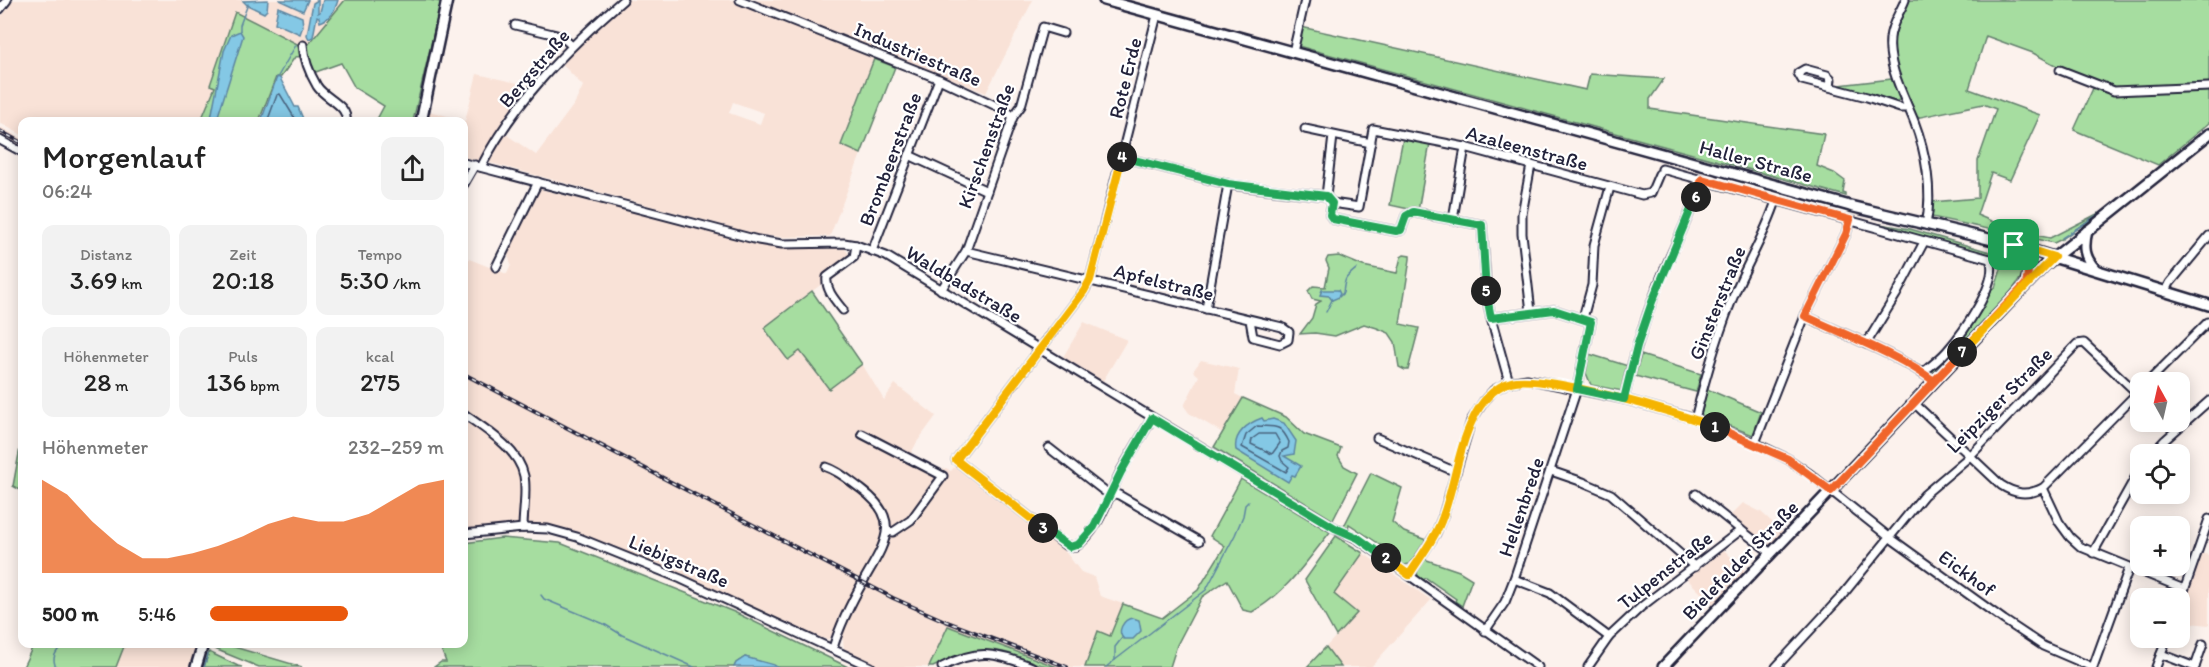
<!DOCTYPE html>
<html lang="de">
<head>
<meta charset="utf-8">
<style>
  :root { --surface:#fff; --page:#f2f2f2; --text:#222; --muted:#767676; --accent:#ea580c }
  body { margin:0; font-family:Itim,sans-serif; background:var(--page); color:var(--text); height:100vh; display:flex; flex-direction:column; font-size:22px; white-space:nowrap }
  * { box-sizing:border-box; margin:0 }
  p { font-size:20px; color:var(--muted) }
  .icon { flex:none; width:33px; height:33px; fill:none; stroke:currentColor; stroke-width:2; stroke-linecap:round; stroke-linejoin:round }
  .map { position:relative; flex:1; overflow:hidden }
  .drawer { position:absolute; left:18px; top:117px; width:450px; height:531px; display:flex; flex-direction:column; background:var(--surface); border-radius:12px; box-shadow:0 3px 15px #0003 }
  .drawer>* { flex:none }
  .needle { width:39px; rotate:352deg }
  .controls { position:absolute; left:2130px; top:372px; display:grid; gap:12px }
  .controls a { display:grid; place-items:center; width:60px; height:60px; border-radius:12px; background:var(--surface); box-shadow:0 3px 15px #0003; font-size:30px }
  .pin { position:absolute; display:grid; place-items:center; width:51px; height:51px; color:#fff; margin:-26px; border-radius:12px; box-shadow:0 3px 9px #0006 }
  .km { position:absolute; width:30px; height:30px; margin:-15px; border-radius:50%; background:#222; color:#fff; font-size:16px; line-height:30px; text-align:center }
  .round { display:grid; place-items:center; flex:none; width:63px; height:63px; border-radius:12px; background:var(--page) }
  .summary { display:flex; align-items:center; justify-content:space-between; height:102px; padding:0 24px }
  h1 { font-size:33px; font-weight:600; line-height:45px }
  .figures { display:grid; grid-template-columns:repeat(3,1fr); gap:9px; height:102px; padding:6px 24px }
  .figures div { display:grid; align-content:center; border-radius:12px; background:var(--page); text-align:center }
  .figures b { font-size:26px; font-weight:600 }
  .figures small { font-size:16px; font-weight:400 }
  .figures p { font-size:16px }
  .chart { height:168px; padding:12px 24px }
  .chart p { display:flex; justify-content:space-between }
  .chart svg { width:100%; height:108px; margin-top:6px; fill:var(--accent); opacity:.7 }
  ul { padding:0 24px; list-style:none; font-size:20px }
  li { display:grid; grid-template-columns:96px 72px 1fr; align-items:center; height:45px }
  li i { height:15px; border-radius:8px; background:var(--accent) }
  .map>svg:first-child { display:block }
</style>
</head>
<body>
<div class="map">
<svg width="2209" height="667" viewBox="0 0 2209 667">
  <rect width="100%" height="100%" fill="#fcf2ed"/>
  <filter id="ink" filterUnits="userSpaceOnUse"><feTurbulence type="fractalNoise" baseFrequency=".0167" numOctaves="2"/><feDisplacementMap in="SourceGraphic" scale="12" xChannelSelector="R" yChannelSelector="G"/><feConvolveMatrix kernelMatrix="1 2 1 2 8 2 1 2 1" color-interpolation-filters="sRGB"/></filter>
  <g filter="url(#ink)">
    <g fill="#f9e2d7" fill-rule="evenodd">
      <polygon points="13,0 345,0 308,45 301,46 235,13 211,85 215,87 202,117 211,121 22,122 22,135 0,123 0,18"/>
      <path d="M 628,0 L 1033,0 L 986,93 L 878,49 L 841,145 L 861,154 L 830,236 L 781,237 L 759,235 L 487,162 L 504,133 L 536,155 L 575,103 L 583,86 L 561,63 ZM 733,102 L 764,113 L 760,124 L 729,113 Z"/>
      <polygon points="477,74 531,86 480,161 464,157 464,122 427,122 429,111 465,121"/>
      <polygon points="0,127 22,139 22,147 0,135"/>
      <polygon points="540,189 781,249 845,249 850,255 824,274 823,283 764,328 787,360 800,351 829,389 862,364 884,400 895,384 936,416 917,442 910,455 940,471 946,468 951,471 956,465 1064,550 1081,572 1094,577 1100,596 1123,604 1110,636 1098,632 1085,667 1057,667 948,626 929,667 878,667 844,650 843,639 833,635 828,639 820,638 664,567 579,535 548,526 534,525 508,525 464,530 464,257 507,274 511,265 507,251"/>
      <polygon points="1084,322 1127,340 1103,381 1063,357"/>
      <polygon points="1201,360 1239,369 1235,394 1243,398 1223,433 1189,413 1184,406 1199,376 1193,371"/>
      <polygon points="1743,503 1761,512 1783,532 1771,545 1765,545 1729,517"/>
      <polygon points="1724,550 1746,572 1713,605 1687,579"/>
      <polygon points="1363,553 1431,600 1371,667 1341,667 1326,647 1357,613 1333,594"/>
      <polygon points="2200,553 2209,555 2209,625 2180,622"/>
      <polygon points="125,644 197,644 189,667 116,667"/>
    </g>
    <g fill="#a6dda0" stroke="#64806e" stroke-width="1.5">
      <polygon points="345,0 429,0 441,2 413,121 376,121 384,106 355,88 341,63 313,73 306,56 295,57 281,77 276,77 259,121 211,121 202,118 215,87 210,85 235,12 301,46 308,45"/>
      <path d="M 1908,0 L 2209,0 L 2209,123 L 2158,165 L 2074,130 L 2094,86 L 2033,53 L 1986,36 L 1969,89 L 2040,115 L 2010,180 L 1991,173 L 1977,215 L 2015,231 L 2050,238 L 2099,213 L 2062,239 L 2054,243 L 1932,217 L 1932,202 L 1978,198 L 1978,161 L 1996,109 L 1983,104 L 1916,118 L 1909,98 L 1895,101 L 1839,85 L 1900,78 C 1888,46 1894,29 1908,0 Z"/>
      <polygon points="1301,27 1586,90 1590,74 1664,79 1650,99 1650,109 1824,134 1817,166 1834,173 1845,181 1843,193 1846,194 1846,196 1298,46"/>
      <polygon points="874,59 895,67 861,154 841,145"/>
      <polygon points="1403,138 1430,143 1418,211 1390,205"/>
      <path d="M 1862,221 L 1910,229 L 2011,258 C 2017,261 2023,264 2023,271 C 2023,286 1949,358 1934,373 L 1932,370 L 1969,329 L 1989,288 L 1995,288 L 2004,260 Z"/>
      <polygon points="1404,255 1410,256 1410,259 1400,324 1419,328 1408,370 1405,370 1399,367 1395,342 1389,333 1377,328 1364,324 1335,336 1315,333 1300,334 1312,318 1316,304 1321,301 1312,299 1308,291 1313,286 1325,287 1329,268 1326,261 1328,257 1339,256 1363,266 1397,273 1401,257"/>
      <polygon points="812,291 862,364 829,389 800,351 788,360 764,328"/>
      <polygon points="1589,354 1628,366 1622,391 1591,385 1586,373"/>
      <polygon points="1641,355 1701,374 1696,392 1635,376"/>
      <polygon points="1707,389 1761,412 1753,435 1701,415"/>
      <polygon points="1243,398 1286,417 1304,434 1341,448 1338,456 1344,466 1357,473 1333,520 1214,447"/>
      <polygon points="22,437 22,491 13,486"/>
      <polygon points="1371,473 1402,488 1392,522 1404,532 1426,540 1410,564 1404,565 1401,564 1400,558 1349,524 1348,529 1344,526"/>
      <path d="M 1241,479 L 1330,532 C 1307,561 1285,594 1252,612 L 1243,610 L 1227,580 L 1202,597 L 1177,645 L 1170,667 L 1085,667 L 1098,631 L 1110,636 L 1123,604 L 1162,618 L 1198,590 L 1225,546 L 1210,536 Z"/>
      <polygon points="1336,536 1363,553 1334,594 1357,613 1336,636 1305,580"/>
      <polygon points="502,538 560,543 734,612 848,667 777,667 745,657 736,663 734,667 434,667 441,662 446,662 439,644 464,644 464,543"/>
      <polygon points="1424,559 1459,571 1472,579 1462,606 1455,601 1456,599 1426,578 1422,581 1418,578 1417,570"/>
      <path d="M 948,626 L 1057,667 C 1042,667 1030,661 1017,656 C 986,644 961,652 933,667 L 929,667 Z"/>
      <polygon points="34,644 125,644 116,667 23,667"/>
      <polygon points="211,644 224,644 302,667 259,667 210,647"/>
      <polygon points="1326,647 1341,667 1307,667"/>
      <polygon points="209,652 238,666 242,667 204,667"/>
    </g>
    <g fill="#84c8e5" stroke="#5d86a1" stroke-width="1.5">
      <polygon points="268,0 267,10 264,13 247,5 243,1"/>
      <polygon points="279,0 308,0 303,11"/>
      <path d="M 318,0 L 318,13 L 320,12 L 323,0 L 338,0 C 335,11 330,19 320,22 L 319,17 L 317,16 L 313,37 L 309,39 L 307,35 L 313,3 Z"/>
      <polygon points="278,7 302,17 303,26 300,34 275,23"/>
      <polygon points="240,31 243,36 217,119 214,121 211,118 224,51 231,35"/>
      <polygon points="277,77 280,78 295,107 298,107 304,121 261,121"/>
      <polygon points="1322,290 1338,290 1340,294 1337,298 1332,300 1329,296 1320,295"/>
      <path d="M 1262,418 L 1264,421 L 1273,419 L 1284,423 L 1296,441 L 1294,454 L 1284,456 L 1301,466 L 1295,476 L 1292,475 L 1288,482 L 1236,450 C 1233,434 1248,423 1262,418 Z"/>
      <path d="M 1133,618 L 1139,620 L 1141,631 L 1133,639 L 1124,639 C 1116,632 1123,619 1133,618 Z"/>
      <polygon points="745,657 774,665 777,667 734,667 736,663"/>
    </g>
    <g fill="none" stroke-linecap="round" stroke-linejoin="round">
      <g stroke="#49647f" stroke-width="1.5">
        <polyline points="267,122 277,95 280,94 297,122"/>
        <path d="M 1257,426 C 1275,427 1280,423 1289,442 L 1288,448 L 1282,451 L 1280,456 L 1282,461 L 1289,467 L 1286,472 L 1242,447 L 1246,435 Z"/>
        <polygon points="1259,434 1275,434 1280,443 1272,454 1251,444 1252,439"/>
      </g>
      <g stroke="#5d86a1" stroke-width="1.5">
        <polyline points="240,31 240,25 248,4"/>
        <polyline points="277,78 296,45"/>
        <polyline points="2107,208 2209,127"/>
        <polyline points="2062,238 2099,214"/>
        <path d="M 1339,297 L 1343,293 C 1345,278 1344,279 1356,269"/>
        <polyline points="1326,312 1332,300"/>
        <polyline points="541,595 544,599 604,624 622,635 694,667"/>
        <polyline points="210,645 212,644"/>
        <polyline points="1115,660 1115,647 1122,638"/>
        <path d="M 56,667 C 51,657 56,652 63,644"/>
        <polyline points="204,667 208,654"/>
        <polyline points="1106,667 1206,590 1235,535 1243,516 1245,505 1249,501"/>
      </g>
      <g stroke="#22223b" stroke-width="11">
        <g id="street">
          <polyline points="740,0 939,79 1007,111 1013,117"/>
          <path d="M 1905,0 C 1900,13 1891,24 1890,38 C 1887,66 1904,96 1914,121 C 1926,152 1933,192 1926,225"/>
          <polyline points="0,9 7,0"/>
          <polyline points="515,25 561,36 572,46"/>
          <path d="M 303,45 C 304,59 310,74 317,86 C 325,99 349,105 346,122"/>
          <polyline points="1293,52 1305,0"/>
          <polyline points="2060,70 2114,91 2209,87"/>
          <polyline points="1830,87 1831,79 1827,75 1805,69 1798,73 1802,80 1867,97 1900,108 1908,108"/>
          <polyline points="1305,129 1371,143"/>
          <polyline points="0,140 22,152"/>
          <polyline points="909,155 987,191"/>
          <polyline points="1122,157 1231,185 1326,196 1332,203"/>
          <polyline points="464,163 758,240 782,244 844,243 856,245 886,256 1335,528 1358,539 1538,667"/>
          <polyline points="1531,165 1522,214 1522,234 1531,312"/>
          <path d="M 481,167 C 514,102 568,47 623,0"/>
          <path d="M 1662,169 L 1990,259 C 2000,282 1962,334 1947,351 C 1940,359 1931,366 1922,373"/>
          <polyline points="464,184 475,165"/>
          <polyline points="1326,196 1333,136"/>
          <polyline points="1332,203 1359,207 1373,129 1465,147 1642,195 1651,193 1659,174"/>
          <polyline points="1332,203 1330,215 1333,219 1396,231 1401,230 1406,216 1413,212 1482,225 1487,298 1491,318 1509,382"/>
          <polyline points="1453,219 1465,147"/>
          <polyline points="872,251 939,79"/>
          <polyline points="966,251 1282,327 1289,332 1288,340 1280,344 1253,337 1250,320"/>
          <polyline points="496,267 538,182"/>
          <polyline points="941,290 966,251 1013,117 1021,106 1043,27 1063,33"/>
          <polyline points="2166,291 2170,283 2209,236"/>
          <polyline points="1206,309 1228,184"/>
          <path d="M 843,310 C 835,300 825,289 827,277 L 854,257 L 856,245"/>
          <path d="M 1805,316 C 1845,335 1899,355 1934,381"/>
          <polyline points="1583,318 1592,285 1594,245 1610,187"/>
          <polyline points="1866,344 1896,295 1924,242"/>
          <polyline points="2148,382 2208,322"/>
          <path d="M 1624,399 C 1632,360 1644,321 1659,283 C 1673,248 1691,215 1702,179"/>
          <path d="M 1914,403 L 2001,485 C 2015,494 2027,496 2043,488 L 2140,390"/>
          <path d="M 464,414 C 485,429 519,449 524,476 C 527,492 523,512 523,528"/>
          <path d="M 1152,418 C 1142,436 1131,453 1121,471 C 1108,496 1100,531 1075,547 L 1065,545 L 956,460 L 1084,291 L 1090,280 L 1157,15"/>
          <path d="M 1695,419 C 1706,375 1718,332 1736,290 C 1749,260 1766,232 1776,201"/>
          <polyline points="862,434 943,476 911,520 893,532 887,531"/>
          <polyline points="1377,438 1456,472"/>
          <polyline points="1755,443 1805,316 1846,234 1850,220"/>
          <polyline points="1049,448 1104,491 1119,495 1199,541"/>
          <polyline points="2152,454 2165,440 2209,401"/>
          <path d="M 826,467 C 839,471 850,481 861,489 C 903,520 885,543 864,580 C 852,601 840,625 833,648"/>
          <polyline points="1551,471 1583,482 1611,494 1695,567"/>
          <polyline points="2043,488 2059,522 2070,537 2081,547 2184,589"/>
          <polyline points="1696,494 1741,530"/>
          <polyline points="464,534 523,528 548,529 577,537 681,579 871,667"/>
          <polyline points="2093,553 2140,469"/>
          <polyline points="1409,575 1436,533 1443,516 1471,421 1484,401 1494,390 1509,382 1527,379 1624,399 1695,419 1755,443 1788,459 1810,474 1889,537 2004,620 2043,646 2092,667"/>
          <polyline points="1514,579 1550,593 1609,637"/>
          <polyline points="2180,602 2209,519"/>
          <polyline points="1485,631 1505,602 1514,579 1577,389 1591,322 1554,310 1491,318"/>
          <polyline points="2161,654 2195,667"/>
          <path d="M 942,667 C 978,648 996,653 1032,667"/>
          <polyline points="1588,667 1609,637 1641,607 1741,530 1771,553"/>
          <polyline points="1776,667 1841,597 1924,495 1970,456 2077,344 2084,343 2137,393"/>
          <polyline points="2093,667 2129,568"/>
          <polyline points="2156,667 2167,638"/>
          <polyline points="2195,667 2203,644"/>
        </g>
      </g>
      <g stroke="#22223b" stroke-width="14">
        <g id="secondary">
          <polyline points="1104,0 1850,206 2014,245 2209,305"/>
          <polyline points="421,122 447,0"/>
          <path d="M 2087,231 C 2083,247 2084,257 2095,269"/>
          <path d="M 2016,246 C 2030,256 2030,269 2026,284"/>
          <polyline points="196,667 203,644"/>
          <polyline points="1663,667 2045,265 2209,134"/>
        </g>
      </g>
      <use href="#street" stroke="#fff" stroke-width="7"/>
      <use href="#secondary" stroke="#fff" stroke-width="9"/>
      <g stroke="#22223b" stroke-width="4">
        <g id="rail">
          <polyline points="0,131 22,143"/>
          <polyline points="464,374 893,598 945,621 1067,667"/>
        </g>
      </g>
      <use href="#rail" stroke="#fff" stroke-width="1.5" stroke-dasharray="4.5" stroke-linecap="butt"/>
    </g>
  </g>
  <g fill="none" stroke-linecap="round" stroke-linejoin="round" filter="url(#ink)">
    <g stroke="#fff" stroke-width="12">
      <path id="split-1" d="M 1715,427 L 1788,459 L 1831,491 L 2026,284 C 2030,268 2029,255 2014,245"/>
    </g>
    <g stroke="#fff" stroke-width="12">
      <path id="split-2" d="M 1386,558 L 1409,575 C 1421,556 1436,537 1443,516 C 1454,486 1459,446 1473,419 C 1480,404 1493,387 1511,382 C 1543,373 1679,413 1715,427"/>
    </g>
    <g stroke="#fff" stroke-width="12">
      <polyline id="split-3" points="1043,528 1070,547 1079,544 1094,527 1121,472 1152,418 1335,528 1358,538 1386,558"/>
    </g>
    <g stroke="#fff" stroke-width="12">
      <polyline id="split-4" points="1043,528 956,460 1084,291 1090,280 1122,157"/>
    </g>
    <g stroke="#fff" stroke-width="12">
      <polyline id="split-5" points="1122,157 1228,184 1326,196 1332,203 1330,215 1333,219 1396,231 1401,230 1406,216 1413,212 1482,225 1486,291"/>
    </g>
    <g stroke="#fff" stroke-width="12">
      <polyline id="split-6" points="1486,291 1491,318 1554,310 1591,322 1577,389 1624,399 1637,346 1652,302 1696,197"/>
    </g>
    <g stroke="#fff" stroke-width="12">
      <path id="split-7" d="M 1696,197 L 1702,179 L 1850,220 L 1846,234 L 1805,316 C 1845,335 1899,355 1934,381 L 1962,352"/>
    </g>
    <g stroke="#fff" stroke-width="12">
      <polyline id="split-8" points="1962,352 2054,257 2014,245"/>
    </g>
    <use href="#split-1" stroke="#f0652b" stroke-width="8"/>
    <use href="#split-2" stroke="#f5b400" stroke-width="8"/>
    <use href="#split-3" stroke="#22a559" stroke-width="8"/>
    <use href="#split-4" stroke="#f5b400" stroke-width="8"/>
    <use href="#split-5" stroke="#22a559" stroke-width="8"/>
    <use href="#split-6" stroke="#22a559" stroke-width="8"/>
    <use href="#split-7" stroke="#f0652b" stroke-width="8"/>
    <use href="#split-8" stroke="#f5b400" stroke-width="8"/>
  </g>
  <g text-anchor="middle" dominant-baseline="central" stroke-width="4.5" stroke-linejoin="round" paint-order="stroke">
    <g font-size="20" fill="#22223b" stroke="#fff">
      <text transform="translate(918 54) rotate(23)">Industriestraße</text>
      <text transform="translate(534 68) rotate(-49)">Bergstraße</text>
      <text transform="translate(1125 78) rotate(-76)">Rote Erde</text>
      <text transform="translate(986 146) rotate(-70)">Kirschenstraße</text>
      <text transform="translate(1527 148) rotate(15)">Azaleenstraße</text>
      <text transform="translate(890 159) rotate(-69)">Brombeerstraße</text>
      <text transform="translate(1756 161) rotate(15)">Haller Straße</text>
      <text transform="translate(1164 282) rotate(14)">Apfelstraße</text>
      <text transform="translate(964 284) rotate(31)">Waldbadstraße</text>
      <text transform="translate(1717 303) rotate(-68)">Ginsterstraße</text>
      <text transform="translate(1999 400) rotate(-45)">Leipziger Straße</text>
      <text transform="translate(1521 507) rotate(-71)">Hellenbrede</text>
      <text transform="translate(1740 560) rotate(-46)">Bielefelder Straße</text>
      <text transform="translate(679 561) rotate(23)">Liebigstraße</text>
      <text transform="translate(1665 570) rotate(-38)">Tulpenstraße</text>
      <text transform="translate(1967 573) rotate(36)">Eickhof</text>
    </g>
  </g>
</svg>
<div class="controls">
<a><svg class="needle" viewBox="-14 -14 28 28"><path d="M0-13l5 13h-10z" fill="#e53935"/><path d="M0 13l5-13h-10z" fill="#767676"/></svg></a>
<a><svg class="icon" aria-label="locate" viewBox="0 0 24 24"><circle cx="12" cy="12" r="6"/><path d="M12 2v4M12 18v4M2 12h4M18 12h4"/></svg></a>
<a>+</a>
<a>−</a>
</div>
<div class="pin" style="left:2014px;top:245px;background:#1e9e55"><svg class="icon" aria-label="arrive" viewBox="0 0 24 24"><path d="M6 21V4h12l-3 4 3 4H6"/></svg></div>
<b class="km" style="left:1715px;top:427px">1</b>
<b class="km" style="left:1386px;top:558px">2</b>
<b class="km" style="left:1043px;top:528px">3</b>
<b class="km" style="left:1122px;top:157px">4</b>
<b class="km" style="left:1486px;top:291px">5</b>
<b class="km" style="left:1696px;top:197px">6</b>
<b class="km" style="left:1962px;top:352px">7</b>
<section class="drawer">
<div class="summary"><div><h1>Morgenlauf</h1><p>06:24</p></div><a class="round"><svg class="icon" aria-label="share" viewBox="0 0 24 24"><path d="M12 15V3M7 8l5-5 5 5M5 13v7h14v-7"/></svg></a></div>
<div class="figures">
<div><p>Distanz</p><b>3.69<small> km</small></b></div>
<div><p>Zeit</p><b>20:18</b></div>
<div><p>Tempo</p><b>5:30<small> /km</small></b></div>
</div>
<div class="figures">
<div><p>Höhenmeter</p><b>28<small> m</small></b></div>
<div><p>Puls</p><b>136<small> bpm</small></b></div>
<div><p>kcal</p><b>275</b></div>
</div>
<div class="chart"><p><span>Höhenmeter</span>232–259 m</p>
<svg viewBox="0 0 160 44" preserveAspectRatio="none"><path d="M0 44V6L10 12L20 23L30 32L40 38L50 38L60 36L70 33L80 29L90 24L100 21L110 23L120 23L130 20L140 14L150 8L160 6V44z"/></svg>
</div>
<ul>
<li><b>500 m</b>5:46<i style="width:59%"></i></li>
</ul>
</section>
</div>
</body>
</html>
